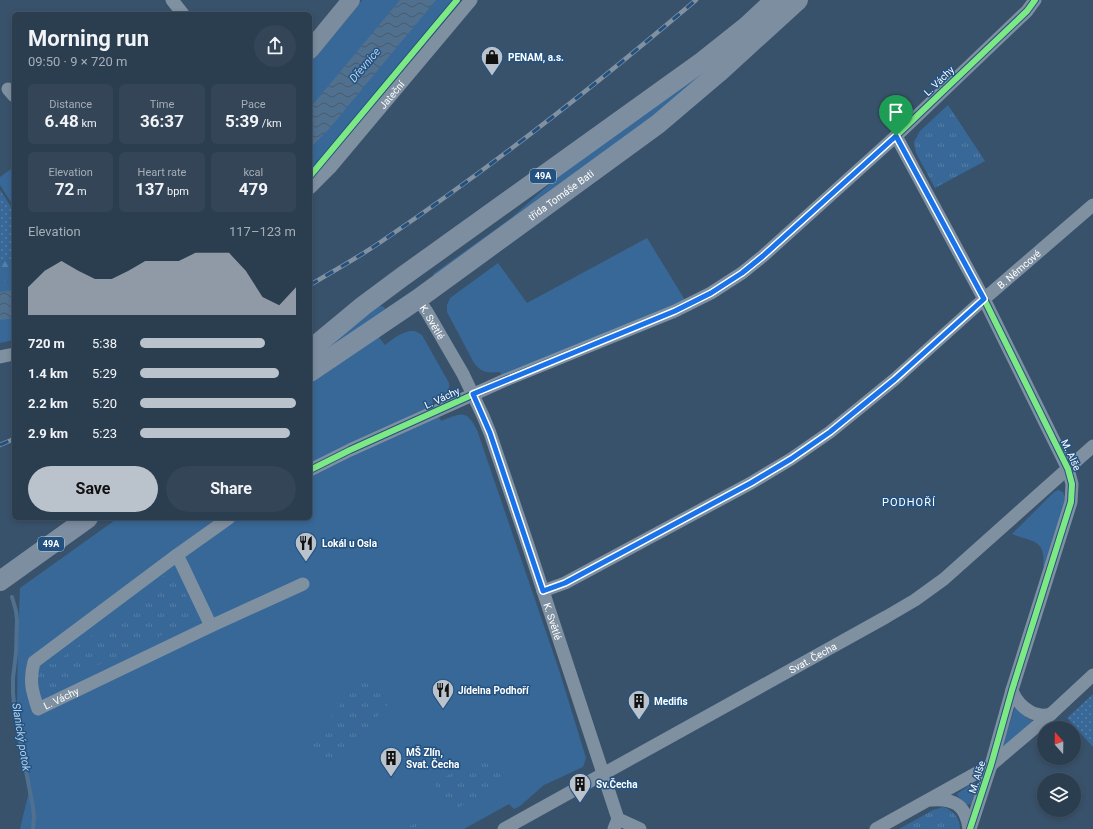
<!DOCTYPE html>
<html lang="en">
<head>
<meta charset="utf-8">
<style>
  :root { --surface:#2b3e50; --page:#334557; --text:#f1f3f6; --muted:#a6aeb7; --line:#475767; --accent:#bac2cb }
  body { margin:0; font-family:Roboto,sans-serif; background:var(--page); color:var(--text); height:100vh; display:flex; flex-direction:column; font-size:15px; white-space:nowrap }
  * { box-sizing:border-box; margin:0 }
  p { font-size:13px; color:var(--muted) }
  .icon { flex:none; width:22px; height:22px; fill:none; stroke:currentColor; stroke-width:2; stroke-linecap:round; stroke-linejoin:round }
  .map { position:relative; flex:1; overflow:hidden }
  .panel { position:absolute; left:12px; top:12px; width:300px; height:508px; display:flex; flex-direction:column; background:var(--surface); border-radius:6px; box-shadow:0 2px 6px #0003,0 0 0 1px var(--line) }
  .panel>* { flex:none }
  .needle { width:26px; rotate:340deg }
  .fabs { position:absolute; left:1037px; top:721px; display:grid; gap:8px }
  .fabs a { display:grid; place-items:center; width:44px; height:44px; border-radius:50%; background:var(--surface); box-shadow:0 2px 6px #0003,0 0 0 1px var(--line); font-size:20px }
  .pin { position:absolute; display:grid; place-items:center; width:34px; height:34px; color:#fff; margin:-41px -17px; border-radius:50% 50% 50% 0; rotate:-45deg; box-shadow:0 0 4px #0007 }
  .pin .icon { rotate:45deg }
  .round { display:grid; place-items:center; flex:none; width:42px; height:42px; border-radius:21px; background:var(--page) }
  .summary { display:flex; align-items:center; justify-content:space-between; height:68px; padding:0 16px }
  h1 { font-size:22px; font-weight:700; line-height:30px }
  .metrics { display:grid; grid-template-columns:repeat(3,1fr); gap:6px; height:68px; padding:4px 16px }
  .metrics div { display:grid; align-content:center; border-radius:6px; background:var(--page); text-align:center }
  .metrics b { font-size:17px; font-weight:700 }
  .metrics small { font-size:11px; font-weight:400 }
  .metrics p { font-size:11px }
  .chart { height:112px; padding:8px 16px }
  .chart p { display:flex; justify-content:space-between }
  .chart svg { width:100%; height:72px; margin-top:4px; fill:var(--accent); opacity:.7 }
  .cta { display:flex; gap:8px; margin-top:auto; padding:8px 16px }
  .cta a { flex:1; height:46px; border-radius:24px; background:var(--accent); color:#111; font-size:16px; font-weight:700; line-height:46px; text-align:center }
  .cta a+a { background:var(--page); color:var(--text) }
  ul { padding:0 16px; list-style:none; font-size:13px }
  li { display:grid; grid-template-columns:64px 48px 1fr; align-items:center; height:30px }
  li i { height:10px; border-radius:5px; background:var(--accent) }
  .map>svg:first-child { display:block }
</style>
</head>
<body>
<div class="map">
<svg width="1093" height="829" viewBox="0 0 1093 829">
  <defs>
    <pattern id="forest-firs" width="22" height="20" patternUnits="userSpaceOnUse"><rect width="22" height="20" fill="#386897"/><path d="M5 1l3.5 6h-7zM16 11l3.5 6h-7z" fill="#567fa7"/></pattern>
    <pattern id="park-tufts" width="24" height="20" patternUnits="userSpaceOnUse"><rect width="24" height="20" fill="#386897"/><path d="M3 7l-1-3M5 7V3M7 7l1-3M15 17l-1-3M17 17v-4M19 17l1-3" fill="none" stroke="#567fa7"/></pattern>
    <pattern id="garden-dots" width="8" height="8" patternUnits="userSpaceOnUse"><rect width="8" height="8" fill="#386897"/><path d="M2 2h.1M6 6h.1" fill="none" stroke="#567fa7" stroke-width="1.8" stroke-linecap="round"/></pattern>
    <pattern id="water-waves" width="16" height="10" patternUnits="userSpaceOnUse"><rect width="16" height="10" fill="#507090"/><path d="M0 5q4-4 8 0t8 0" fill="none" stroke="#4e5a67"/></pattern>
  </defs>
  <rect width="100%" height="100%" fill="#39526b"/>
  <g fill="#386897">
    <polygon points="362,0 458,0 328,162 310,176 310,59 346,20"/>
    <polygon points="728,53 680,96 434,276 433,274 511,218 561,174"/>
    <polygon points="14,167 14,207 0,185 0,177"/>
    <path d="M 647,238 L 685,300 L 502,376 L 500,372 C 487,373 482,373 474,363 L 447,312 L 447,305 L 450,298 L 498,263 L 527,303 Z"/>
    <polygon points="14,280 14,340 0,343 0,283"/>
    <polygon points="381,306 384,307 385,309 310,364 310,358 378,307"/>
    <path d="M 410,331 L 415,331 L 422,335 L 449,383 C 451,395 440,397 432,401 L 441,421 C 460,414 466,408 477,430 L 559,670 L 586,758 L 583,767 L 544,785 L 520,806 L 514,809 L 509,804 L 464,829 L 20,829 L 30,787 L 17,703 L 18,640 L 20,588 L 118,518 L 310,518 L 310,383 L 378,336 L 385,345 C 393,339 400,333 410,331 Z"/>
    <path d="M 1058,490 L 1063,492 L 1065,497 L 1065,503 L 1047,565 L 1043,566 C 1046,539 1032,542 1012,534 L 1054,492 Z"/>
    <polygon points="1015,707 1027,718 1033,721 1004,747 1003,745"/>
    <polygon points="973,783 975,783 977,785 971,804 967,805 957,795 958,793"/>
  </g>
  <polygon fill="url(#forest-firs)" points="14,259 14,280 0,283 0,262"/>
  <g fill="url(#park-tufts)">
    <polygon points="948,105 985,161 935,188 916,153 914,142 920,131"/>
    <path d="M 168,575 L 178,578 L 195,615 L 185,624 L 56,685 L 60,692 L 55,695 L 45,693 C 35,679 36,671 46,657 L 52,665 L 159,586 L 157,581 L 163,576 Z"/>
    <polygon points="367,669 388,704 329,773 307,748"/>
    <polygon points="490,754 505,785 449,812 434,782"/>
    <path d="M 943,807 C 953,810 960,818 960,829 L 899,829 L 933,810 Z"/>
    <polygon points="429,817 435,829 403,829"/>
  </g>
  <g fill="url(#garden-dots)">
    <polygon points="0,190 14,211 14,259 0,262"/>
    <polygon points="1093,694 1093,747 1067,718"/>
  </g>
  <g fill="url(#water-waves)">
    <polygon points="400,0 436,0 328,130 310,148 310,108"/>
    <polygon points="14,290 14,318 0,320 0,292"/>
  </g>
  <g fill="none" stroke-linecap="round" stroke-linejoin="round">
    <polyline stroke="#507090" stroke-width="4" points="12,597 16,611 17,620 16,653 13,678 13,693 15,714 33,807 34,817 33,829"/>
    <g stroke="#7f90a1" stroke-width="13">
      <polyline points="172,0 183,14"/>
      <polyline points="8,89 14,96"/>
      <polyline points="896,136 984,299 1068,469 1072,484 1071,502 1012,690 991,765 970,829"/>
      <path id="s1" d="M 310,188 L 330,168 L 471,0"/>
      <path id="s2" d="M 418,299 L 427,312 L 463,374 L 483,416 L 490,433 L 525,536 L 618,819 L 614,829"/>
      <polyline points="0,357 14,354"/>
      <polyline points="310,470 350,450 503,381 675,311 711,293 742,273 763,256 896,136 1027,11 1035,0"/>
      <path id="s3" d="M 229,518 L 177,555 L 34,662 C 29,681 32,691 38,709 L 211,626 L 303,584"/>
      <polyline points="177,555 183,567 211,626"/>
      <path id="s4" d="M 543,591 L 565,583 L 751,483 L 791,459 L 830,432 L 895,379 L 984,299 L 1093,205"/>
      <path d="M 1012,690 C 1016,702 1028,714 1041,715 C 1045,716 1048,715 1051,714"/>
      <path d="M 931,800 C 954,798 966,805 969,829"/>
      <polyline points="618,819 640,829"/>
      <path id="s5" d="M 504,829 L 886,617 L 915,600 L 944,579 L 1093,446"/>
      <polyline points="876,829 991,765 1051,714 1093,675"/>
    </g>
    <polyline stroke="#7a8c9d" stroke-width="18" points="310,50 351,0"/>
    <g stroke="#7d8ea0" stroke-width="20">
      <polyline points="310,350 363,306 402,277 703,61 747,26 775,0"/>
      <path id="s6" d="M 310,372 L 418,299 L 658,124 L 718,73 L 798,0"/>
      <polyline points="0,581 88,518"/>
    </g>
    <g stroke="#8091a1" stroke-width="4.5">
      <g id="rail">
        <path d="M 310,285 C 335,270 361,256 385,239 C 493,166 596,85 696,0"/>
        <polyline points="0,445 14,439"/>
      </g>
    </g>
    <use href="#rail" stroke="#245280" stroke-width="3" stroke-dasharray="9" stroke-linecap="butt"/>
    <g stroke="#245280" stroke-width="8">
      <g id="cycleway">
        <polyline points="896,136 984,299 1068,469 1072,484 1071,502 1012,690 991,765 970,829"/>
        <polyline points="310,176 457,0"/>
        <polyline points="310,470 350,450 503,381 675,311 711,293 742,273 763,256 896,136 1027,11 1035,0"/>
      </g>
    </g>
    <use href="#cycleway" stroke="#7ce984" stroke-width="6"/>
  </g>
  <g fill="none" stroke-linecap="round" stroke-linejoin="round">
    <g stroke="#fff" stroke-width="8">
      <polygon id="route" points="896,136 984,299 895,379 830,432 791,459 751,483 565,583 543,591 490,433 473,394 675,311 711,293 742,273 763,256"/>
    </g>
    <use href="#route" stroke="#1a73e8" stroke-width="5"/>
  </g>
  <defs>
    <g id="shop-pin" transform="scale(1.15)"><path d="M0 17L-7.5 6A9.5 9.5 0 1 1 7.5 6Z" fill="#bac2cb" stroke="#245280"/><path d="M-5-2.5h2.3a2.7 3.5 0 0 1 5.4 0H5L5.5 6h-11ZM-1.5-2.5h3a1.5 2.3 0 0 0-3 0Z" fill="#111"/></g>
    <g id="restaurant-pin" transform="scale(1.15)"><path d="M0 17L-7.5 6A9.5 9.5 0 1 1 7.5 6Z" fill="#bac2cb" stroke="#245280"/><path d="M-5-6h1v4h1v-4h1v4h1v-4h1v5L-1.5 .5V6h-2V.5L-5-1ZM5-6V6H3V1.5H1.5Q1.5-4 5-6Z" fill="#111"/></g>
    <g id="building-pin" transform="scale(1.15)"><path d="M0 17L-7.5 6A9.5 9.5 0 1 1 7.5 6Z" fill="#bac2cb" stroke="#245280"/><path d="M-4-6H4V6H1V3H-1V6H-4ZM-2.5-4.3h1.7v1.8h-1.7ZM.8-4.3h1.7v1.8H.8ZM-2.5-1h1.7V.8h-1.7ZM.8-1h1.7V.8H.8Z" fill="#111"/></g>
  </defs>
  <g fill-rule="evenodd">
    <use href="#shop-pin" x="492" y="57"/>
    <use href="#restaurant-pin" x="306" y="543"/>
    <use href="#restaurant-pin" x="443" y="690"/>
    <use href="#building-pin" x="639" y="701"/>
    <use href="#building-pin" x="391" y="758"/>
    <use href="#building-pin" x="580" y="784"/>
  </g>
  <g text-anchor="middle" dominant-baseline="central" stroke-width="3" stroke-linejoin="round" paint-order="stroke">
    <g fill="#245280" stroke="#bdcbd9" stroke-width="1">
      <rect x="530" y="169" width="26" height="14" rx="3"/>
      <rect x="38" y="537" width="26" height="14" rx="3"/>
    </g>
    <g font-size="9" font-weight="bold" fill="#fff">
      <text x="543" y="176">49A</text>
      <text x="51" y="544">49A</text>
    </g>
    <g font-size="10" font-weight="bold" fill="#fff" stroke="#245280" text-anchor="start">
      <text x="508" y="57">PENAM, a.s.</text>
      <text x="322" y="543">Lokál u Osla</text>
      <text x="458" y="690">Jídelna Podhoří</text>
      <text x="654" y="701">Medifis</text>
      <text x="406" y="752">MŠ Zlín,<tspan x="406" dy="12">Svat. Čecha</tspan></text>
      <text x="596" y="784">Sv.Čecha</text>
    </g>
    <g font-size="10" fill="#fff" stroke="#245280">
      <text transform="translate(939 81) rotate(-44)">L. Váchy</text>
      <text stroke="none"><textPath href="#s1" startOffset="124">Jateční</textPath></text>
      <text stroke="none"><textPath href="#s6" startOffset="307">třída Tomáše Bati</textPath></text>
      <text stroke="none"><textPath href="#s4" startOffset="578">B. Němcové</textPath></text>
      <text stroke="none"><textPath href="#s2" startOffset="27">K. Světlé</textPath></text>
      <text transform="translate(442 398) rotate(-25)">L. Váchy</text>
      <text transform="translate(1071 455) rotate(65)">M. Alše</text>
      <text stroke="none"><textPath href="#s2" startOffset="351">K. Světlé</textPath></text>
      <text stroke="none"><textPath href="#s5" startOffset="353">Svat. Čecha</textPath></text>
      <text stroke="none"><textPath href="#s3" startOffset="316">L. Váchy</textPath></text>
      <text transform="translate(977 777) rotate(-72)">M. Alše</text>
    </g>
    <g font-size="11" font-style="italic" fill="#b6d3ee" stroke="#245280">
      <text transform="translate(365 65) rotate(-50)">Dřevnice</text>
      <text transform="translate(21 737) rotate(81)">Slanický potok</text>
    </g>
    <g font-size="11" letter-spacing="1" fill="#fff" stroke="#245280">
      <text x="909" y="502">PODHOŘÍ</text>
    </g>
  </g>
</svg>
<div class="fabs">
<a><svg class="needle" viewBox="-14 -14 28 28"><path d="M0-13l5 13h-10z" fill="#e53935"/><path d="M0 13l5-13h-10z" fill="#a6aeb7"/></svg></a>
<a><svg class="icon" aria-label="layers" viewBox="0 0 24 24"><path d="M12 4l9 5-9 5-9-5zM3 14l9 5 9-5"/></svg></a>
</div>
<div class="pin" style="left:896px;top:136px;background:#1e9e55"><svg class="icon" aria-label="arrive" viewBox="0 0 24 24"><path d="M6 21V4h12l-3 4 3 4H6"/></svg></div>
<section class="panel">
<div class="summary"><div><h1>Morning run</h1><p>09:50 · 9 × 720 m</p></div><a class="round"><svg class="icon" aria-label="share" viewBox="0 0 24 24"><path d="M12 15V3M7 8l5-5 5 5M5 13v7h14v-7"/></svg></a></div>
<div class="metrics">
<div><p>Distance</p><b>6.48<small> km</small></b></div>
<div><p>Time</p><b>36:37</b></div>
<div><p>Pace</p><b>5:39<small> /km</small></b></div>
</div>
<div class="metrics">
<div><p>Elevation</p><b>72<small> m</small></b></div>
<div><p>Heart rate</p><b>137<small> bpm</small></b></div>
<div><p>kcal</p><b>479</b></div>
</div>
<div class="chart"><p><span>Elevation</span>117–123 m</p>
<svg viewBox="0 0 160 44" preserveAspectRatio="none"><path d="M0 44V27L10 17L20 11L30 17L40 22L50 22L60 17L70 11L80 11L90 11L100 6L110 6L120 6L130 17L140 33L150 38L160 27V44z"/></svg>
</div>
<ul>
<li><b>720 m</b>5:38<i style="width:80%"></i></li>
<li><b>1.4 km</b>5:29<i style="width:89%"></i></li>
<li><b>2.2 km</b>5:20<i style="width:100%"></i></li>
<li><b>2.9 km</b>5:23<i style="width:96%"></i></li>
</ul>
<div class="cta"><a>Save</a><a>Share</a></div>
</section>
</div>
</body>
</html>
